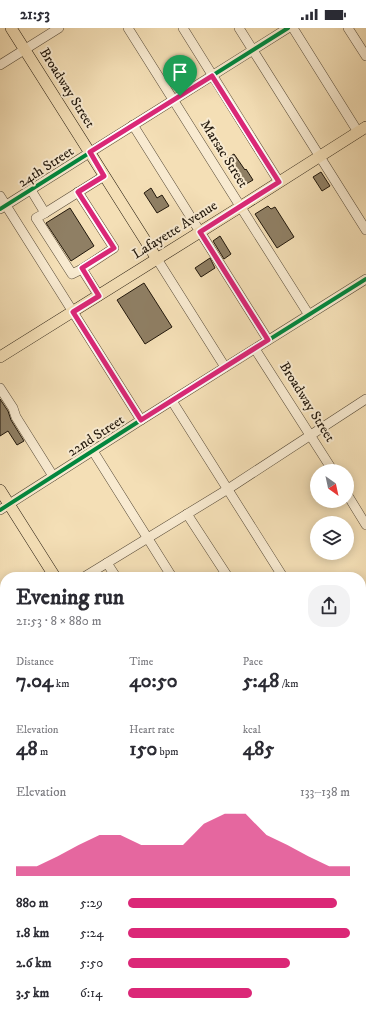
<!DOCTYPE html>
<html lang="en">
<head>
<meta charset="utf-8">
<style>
  :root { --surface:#fff; --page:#f2f2f3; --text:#2b2b33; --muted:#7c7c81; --accent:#db2777 }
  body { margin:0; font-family:"IM FELL DW Pica",serif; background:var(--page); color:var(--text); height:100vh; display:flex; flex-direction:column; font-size:15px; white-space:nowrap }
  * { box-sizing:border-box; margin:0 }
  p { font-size:13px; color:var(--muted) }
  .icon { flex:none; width:22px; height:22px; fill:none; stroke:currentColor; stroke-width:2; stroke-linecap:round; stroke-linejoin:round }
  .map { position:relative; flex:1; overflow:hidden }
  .sheet { position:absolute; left:0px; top:544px; width:366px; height:444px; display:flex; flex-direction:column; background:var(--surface); border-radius:16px 16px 0 0; box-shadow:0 2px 10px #0003 }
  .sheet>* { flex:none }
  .needle { width:26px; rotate:147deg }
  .controls { position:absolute; left:310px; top:436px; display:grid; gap:8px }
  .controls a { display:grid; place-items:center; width:44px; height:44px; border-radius:50%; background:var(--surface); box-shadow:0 2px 10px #0003; font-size:20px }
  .pin { position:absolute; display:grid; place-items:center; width:34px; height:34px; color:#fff; margin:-41px -17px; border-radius:50% 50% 50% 0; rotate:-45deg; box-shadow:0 0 4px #0007 }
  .pin .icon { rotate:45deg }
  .round { display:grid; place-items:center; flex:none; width:42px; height:42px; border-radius:16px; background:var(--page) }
  .headline { display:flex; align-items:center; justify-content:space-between; height:68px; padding:0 16px }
  h1 { font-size:22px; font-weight:700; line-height:30px }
  .stats { display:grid; grid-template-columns:repeat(3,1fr); gap:6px; height:68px; padding:4px 16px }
  .stats div { display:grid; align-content:center }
  .stats b { font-size:20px; font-weight:700 }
  .stats small { font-size:11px; font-weight:400 }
  .stats p { font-size:11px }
  .chart { height:112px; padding:8px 16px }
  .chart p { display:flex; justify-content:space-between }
  .chart svg { width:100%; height:72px; margin-top:4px; fill:var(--accent); opacity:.7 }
  ul { padding:0 16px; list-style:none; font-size:13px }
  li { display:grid; grid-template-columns:64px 48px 1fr; align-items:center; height:30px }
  li i { height:10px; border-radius:5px; background:var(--accent) }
  .status { display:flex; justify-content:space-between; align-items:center; height:28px; padding:0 20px; background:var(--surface); direction:ltr }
  .status svg { height:11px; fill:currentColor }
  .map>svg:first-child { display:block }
</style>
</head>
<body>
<div class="status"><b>21:53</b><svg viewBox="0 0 49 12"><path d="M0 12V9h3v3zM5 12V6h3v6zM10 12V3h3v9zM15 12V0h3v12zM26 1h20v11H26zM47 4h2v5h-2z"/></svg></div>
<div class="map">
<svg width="366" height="988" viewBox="0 0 366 988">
  <rect width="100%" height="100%" fill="#f4dfb6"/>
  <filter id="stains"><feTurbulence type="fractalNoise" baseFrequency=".005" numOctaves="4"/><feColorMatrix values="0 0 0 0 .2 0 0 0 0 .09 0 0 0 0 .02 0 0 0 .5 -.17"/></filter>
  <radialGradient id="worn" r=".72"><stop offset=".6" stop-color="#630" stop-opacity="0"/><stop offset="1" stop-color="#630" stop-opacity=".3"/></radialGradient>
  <g fill="#8f7f64" stroke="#21170b">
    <polygon points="234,126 245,142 246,141 253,152 241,159 224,132"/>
    <polygon points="321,144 330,158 322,163 313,149"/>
    <polygon points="151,160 157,170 162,167 169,178 157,185 144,165"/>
    <polygon points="268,178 271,181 275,179 294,209 277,220 255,186"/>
    <polygon points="70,180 94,218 71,233 46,195"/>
    <polygon points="220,208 231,226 224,231 213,213"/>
    <polygon points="210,230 215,240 201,249 195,240"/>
    <polygon points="144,255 172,299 145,316 117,272"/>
    <polygon points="0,371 8,383 11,392 24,413 17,417 8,403 0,408"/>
  </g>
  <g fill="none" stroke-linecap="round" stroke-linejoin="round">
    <g stroke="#564936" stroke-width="10">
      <g id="minor">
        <polyline points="128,0 247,189 309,287"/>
        <polyline points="183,0 279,154"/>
        <polyline points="239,0 366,202"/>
        <polyline points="293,0 358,104"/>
        <polyline points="348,0 366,28"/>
        <polyline points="0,37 59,0"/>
        <polyline points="133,97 268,312"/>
        <polyline points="31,162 45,185 104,148"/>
        <polyline points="78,164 114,220 82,241 99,268"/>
        <polyline points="0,168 141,392"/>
        <polyline points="0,181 288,0"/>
        <polyline points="45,185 36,190 72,246 82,241"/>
        <polyline points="157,231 225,339"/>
        <polyline points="255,321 333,443"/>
        <polyline points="0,360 13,380 16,389 53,448"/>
        <polyline points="172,373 283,549"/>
        <polyline points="93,423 172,549"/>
        <polyline points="347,466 366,497"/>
        <polyline points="0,482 141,392 366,251"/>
        <polyline points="187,486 228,549"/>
        <polyline points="107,535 116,549"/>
        <polyline points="84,549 228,461 366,371"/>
        <polyline points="0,603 5,600"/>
        <polyline points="0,646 5,654"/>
        <polyline points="361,672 366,680"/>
        <polyline points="0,734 5,741"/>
        <polyline points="361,761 366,769"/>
        <polyline points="361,777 366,774"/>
        <polyline points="0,821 5,829"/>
        <polyline points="361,849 366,856"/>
        <polyline points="361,892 366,889"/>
        <polyline points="0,898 5,894"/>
        <polyline points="361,936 366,944"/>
        <polyline points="103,983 106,988"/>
        <polyline points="157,983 160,988"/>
        <polyline points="268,983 271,988"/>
        <polyline points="26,988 34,983"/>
        <polyline points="209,988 216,983"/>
      </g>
    </g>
    <g stroke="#21170b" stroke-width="12">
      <g id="major">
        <polyline points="11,0 157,231"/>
        <polyline points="0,329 240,179 366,99"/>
        <polyline points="0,462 55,549"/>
        <polyline points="330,983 333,988"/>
      </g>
    </g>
    <use href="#minor" stroke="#f8ead0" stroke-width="9"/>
    <use href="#major" stroke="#f4dfb6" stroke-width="11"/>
    <g stroke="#f8ead0" stroke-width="6">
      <g id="cycleway">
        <polyline points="0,181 288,0"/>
        <polyline points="0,482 141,392 366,251"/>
      </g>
    </g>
    <use href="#cycleway" stroke="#00873e" stroke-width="4"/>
  </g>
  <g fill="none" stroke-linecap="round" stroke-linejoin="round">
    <g stroke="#fff" stroke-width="8">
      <polygon id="route" points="212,48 279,154 200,204 268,312 141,392 73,284 99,268 82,240 114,220 78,164 104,148 90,124"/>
    </g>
    <use href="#route" stroke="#db2777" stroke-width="5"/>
  </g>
  <g text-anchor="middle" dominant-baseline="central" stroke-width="4" stroke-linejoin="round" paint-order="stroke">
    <g font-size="14" fill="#21170b" stroke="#f8ead0">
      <text transform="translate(67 60) rotate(58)">Broadway Street</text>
      <text transform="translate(224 126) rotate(58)">Marsac Street</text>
      <text transform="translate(46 139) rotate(-33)">24th Street</text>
      <text transform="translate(175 202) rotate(-32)">Lafayette Avenue</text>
      <text transform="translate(307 374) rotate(58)">Broadway Street</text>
      <text transform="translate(96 408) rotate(-33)">22nd Street</text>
    </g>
  </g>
  <rect width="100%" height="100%" filter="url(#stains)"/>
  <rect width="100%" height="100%" fill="url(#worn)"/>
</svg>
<div class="controls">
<a><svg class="needle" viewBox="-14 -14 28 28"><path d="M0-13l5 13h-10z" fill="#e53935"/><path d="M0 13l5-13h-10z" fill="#7c7c81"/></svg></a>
<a><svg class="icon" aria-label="layers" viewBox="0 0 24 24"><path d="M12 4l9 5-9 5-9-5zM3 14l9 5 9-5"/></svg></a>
</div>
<div class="pin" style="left:180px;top:68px;background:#1e9e55"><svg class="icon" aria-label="arrive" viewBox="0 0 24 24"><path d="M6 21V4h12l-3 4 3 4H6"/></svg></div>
<section class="sheet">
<div class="headline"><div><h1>Evening run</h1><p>21:53 · 8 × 880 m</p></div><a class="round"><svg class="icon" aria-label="share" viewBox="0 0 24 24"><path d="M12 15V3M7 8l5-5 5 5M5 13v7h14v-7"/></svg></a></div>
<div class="stats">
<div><p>Distance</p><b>7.04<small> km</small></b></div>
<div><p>Time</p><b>40:50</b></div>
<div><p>Pace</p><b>5:48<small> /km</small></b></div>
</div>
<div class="stats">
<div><p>Elevation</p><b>48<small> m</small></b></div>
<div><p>Heart rate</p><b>150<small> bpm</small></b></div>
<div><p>kcal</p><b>485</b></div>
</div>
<div class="chart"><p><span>Elevation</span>133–138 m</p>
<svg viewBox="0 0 160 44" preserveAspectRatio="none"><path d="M0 44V38L10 38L20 32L30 25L40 19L50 19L60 25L70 25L80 25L90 12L100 6L110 6L120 19L130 25L140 32L150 38L160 38V44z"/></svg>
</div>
<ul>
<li><b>880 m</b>5:29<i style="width:94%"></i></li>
<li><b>1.8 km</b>5:24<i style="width:100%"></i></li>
<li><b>2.6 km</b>5:50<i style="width:73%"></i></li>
<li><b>3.5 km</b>6:14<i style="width:56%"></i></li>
</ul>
</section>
</div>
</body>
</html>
